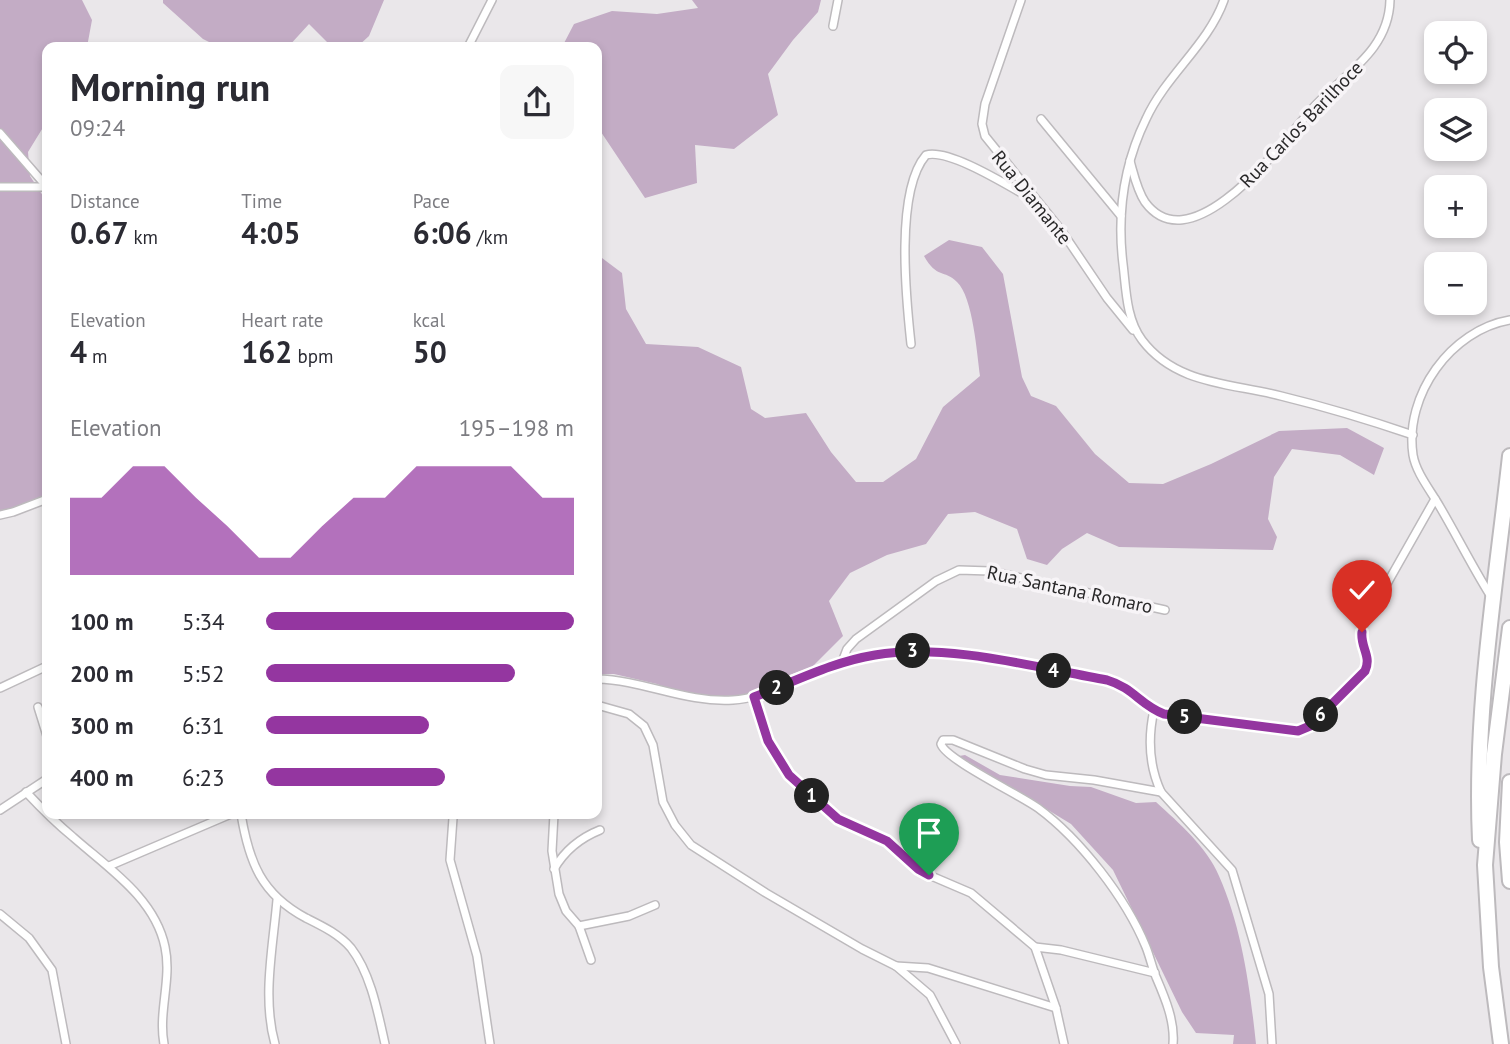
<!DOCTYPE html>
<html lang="en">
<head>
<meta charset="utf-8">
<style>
  :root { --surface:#fff; --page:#f7f7f7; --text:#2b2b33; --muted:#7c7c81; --accent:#9436a0 }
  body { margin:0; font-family:"PT Sans",sans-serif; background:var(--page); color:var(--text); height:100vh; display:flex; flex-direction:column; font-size:26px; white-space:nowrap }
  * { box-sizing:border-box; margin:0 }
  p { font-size:23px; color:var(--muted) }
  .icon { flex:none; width:38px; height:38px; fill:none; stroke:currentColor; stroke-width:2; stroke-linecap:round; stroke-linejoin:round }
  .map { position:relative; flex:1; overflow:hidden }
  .sheet { position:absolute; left:42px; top:42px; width:560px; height:777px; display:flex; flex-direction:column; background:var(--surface); border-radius:14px; box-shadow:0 4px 10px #0003 }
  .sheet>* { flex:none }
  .buttons { position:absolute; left:1424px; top:21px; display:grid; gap:14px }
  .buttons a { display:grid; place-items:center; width:63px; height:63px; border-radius:14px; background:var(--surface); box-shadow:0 4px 10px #0003; font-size:35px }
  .pin { position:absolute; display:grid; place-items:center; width:60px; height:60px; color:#fff; margin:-72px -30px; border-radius:50% 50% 50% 0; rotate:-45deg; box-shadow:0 0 7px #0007 }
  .pin .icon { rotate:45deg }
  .km { position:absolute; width:35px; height:35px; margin:-18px; border-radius:50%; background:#222; color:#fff; font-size:19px; line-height:35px; text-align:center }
  .round { display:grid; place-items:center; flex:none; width:74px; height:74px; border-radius:14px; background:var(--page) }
  .head { display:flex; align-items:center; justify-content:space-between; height:119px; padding:0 28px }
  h1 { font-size:38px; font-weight:600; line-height:52px }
  .figures { display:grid; grid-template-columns:repeat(3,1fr); gap:10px; height:119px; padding:7px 28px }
  .figures div { display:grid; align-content:center }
  .figures b { font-size:30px; font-weight:600 }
  .figures small { font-size:19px; font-weight:400 }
  .figures p { font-size:19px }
  .chart { height:196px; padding:14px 28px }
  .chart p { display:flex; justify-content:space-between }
  .chart svg { width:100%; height:126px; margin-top:7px; fill:var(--accent); opacity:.7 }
  ul { padding:0 28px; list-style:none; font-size:23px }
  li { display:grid; grid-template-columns:112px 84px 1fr; align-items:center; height:52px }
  li i { height:18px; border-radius:9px; background:var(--accent) }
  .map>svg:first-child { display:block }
</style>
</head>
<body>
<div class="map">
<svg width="1510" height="1044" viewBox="0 0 1510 1044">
  <rect width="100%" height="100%" fill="#eae7ea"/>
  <g fill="#c3acc5">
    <polygon points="0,0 82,0 92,20 87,47 47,47 47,121 28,152 30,176 47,202 47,496 11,511 0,513"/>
    <polygon points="163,0 384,0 369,36 357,47 332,47 309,24 288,47 219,47 203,39 163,3"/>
    <polygon points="692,0 821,0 818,12 793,40 768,74 778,115 734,149 695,145 697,183 645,198 597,126 597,47 562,47 574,24 612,11 657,14 698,8"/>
    <path d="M 597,218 L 601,221 L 598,255 L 622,273 L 626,309 L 646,344 L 698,347 L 741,367 L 751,409 L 765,418 L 806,413 L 831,452 L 856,482 L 883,482 L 916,459 L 943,407 L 980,376 C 977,354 973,297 957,282 C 944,269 937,279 924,256 L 949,240 L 982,247 L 1003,274 L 1022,377 L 1031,396 L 1056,406 L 1095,454 L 1129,483 L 1163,484 L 1211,464 L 1279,431 L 1347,428 L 1384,448 L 1374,475 L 1340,455 L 1292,449 L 1274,477 L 1268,519 L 1277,537 L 1273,550 L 1119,547 L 1087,533 L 1062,549 L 1047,565 L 1027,559 L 1017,529 L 975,512 L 948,514 L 926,544 L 887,555 L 850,573 L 829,601 L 843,636 L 812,667 L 770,682 L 750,695 L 700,697 L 681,694 L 657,684 L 614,674 L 597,674 Z"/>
    <path d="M 965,755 L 1000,775 L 1070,786 L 1091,787 L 1136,803 L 1156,802 C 1179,823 1207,847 1219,876 C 1242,928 1250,988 1256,1044 L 1233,1044 L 1234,1035 L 1196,1033 L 1182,1012 L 1113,870 L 1071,824 L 959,756 Z"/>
  </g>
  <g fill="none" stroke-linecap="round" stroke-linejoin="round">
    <g stroke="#bdbabd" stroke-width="10">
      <g id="street">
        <polyline points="1021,0 985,104 982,124 985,136 1061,230 1107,298 1133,330"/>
        <path d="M 1224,0 C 1208,45 1166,75 1146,119 C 1124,164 1117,214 1123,264 C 1126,288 1126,319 1142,340 C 1176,385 1231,383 1281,396 C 1326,407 1369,420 1413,435"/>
        <polyline points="833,26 838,0"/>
        <polyline points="468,47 492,0"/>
        <polyline points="1041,119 1121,216"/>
        <polyline points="0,133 47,187"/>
        <path d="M 1130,161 C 1134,175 1137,190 1145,202 C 1192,266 1284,141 1311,110 C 1342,75 1389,52 1390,0"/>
        <polyline points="0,187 47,187"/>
        <path d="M 911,344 C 906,298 895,191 926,155 C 949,148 1010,187 1032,199"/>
        <polyline points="0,515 13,512 47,499"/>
        <path d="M 1490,595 C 1472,566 1457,536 1440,507 C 1431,491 1416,473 1413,455 C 1404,395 1451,330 1510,320"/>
        <polyline points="842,662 847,649 856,639 936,581 959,570 990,571 1165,610"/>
        <path d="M 597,679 C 644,680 685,703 733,700 C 755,699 774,689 794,681 C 819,671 843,662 870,656 C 942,642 1034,667 1107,680 C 1134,688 1140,705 1164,714 L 1298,731 L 1310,725 L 1365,671 C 1373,655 1358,643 1363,626 L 1435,499"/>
        <polyline points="0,688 47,666"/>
        <polyline points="754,697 768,741 779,760 789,775 829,813 849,825 887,841 918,868 929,875 971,893 1035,947 1056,1008 1064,1044"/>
        <polyline points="597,705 629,714 644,726 653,745 663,802 675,825 691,845 766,893 862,949 896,966 930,995 956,1044"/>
        <polyline points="38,707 47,736"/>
        <path d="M 1154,710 C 1148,737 1149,766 1161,792 L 1232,870 L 1269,994 L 1272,1044"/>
        <path d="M 26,792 C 41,808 56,823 73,837 C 108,868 155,898 165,947 C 172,979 158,1012 164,1044"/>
        <path d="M 1161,792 L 1094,780 L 1046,775 L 1025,769 L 953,740 L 943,740 L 941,744 C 945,759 1020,795 1038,808 C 1080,839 1126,898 1146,947 C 1150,957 1152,967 1156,977 C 1165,998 1175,1021 1173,1044"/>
        <polyline points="0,810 47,779"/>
        <path d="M 241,814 C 249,862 261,894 306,918 C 322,926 339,934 351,948 C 371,974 378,1013 385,1044"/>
        <polyline points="451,814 453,818 450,860 477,956 490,1044"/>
        <polyline points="554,814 552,851 559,894 566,911 579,926 591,960"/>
        <polyline points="109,866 231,814"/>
        <path d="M 554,869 C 565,850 580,838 600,830"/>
        <polyline points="0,914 29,938 52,970 66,1044"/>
        <polyline points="579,926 629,916 655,905"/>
        <polyline points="1035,947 1061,950 1155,973"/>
        <polyline points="896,966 928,968 1056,1008"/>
        <path d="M 275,1044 C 262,998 273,947 277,900"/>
      </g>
    </g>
    <g stroke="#bdbabd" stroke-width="18">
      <g id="highway">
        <polyline points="1510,782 1507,842 1510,881"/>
        <path d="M 1480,840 C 1474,712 1496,583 1510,456"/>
        <polyline points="1501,1044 1491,967 1485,865 1494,754 1510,628"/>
      </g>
    </g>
    <use href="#street" stroke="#fff" stroke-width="7"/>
    <use href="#highway" stroke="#fff" stroke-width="14"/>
  </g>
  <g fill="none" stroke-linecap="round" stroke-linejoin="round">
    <g stroke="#fff" stroke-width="14">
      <path id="route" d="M 929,875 L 918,869 L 887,841 L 838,819 L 789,775 L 768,741 L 754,697 C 794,682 832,662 875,655 C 948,643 1034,667 1107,680 C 1134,688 1140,705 1164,714 L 1298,731 L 1310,726 L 1365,671 C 1372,656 1360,647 1362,632"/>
    </g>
    <use href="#route" stroke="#9436a0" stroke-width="9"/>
  </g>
  <g text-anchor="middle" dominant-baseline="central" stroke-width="7" stroke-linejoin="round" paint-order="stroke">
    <g font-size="19" fill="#292829" stroke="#f7f4f7">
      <text transform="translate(1301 124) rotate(-46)">Rua Carlos Barilhoce</text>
      <text transform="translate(1032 197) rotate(51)">Rua Diamante</text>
      <text transform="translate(1070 589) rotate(12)">Rua Santana Romaro</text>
    </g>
  </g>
</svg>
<div class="buttons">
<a><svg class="icon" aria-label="locate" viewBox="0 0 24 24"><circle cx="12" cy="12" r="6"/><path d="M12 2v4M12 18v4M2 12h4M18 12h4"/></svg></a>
<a><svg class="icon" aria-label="layers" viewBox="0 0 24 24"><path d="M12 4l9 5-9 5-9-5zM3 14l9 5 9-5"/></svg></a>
<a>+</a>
<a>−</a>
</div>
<div class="pin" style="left:929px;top:875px;background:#1e9e55"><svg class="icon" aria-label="arrive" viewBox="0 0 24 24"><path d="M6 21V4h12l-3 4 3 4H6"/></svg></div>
<div class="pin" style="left:1362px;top:632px;background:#d93025"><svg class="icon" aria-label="check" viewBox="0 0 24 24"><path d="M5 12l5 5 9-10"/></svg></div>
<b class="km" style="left:812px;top:796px">1</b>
<b class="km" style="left:777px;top:688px">2</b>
<b class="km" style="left:913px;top:651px">3</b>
<b class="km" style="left:1054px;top:671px">4</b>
<b class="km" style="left:1185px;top:717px">5</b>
<b class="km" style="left:1321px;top:715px">6</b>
<section class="sheet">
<div class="head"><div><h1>Morning run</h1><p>09:24</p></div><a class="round"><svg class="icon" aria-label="share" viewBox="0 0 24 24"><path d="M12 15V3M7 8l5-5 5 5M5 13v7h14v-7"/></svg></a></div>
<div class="figures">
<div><p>Distance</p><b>0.67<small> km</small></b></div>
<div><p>Time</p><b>4:05</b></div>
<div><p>Pace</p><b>6:06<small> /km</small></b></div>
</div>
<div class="figures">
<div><p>Elevation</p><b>4<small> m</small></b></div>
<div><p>Heart rate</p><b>162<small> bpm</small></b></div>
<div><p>kcal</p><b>50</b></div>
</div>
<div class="chart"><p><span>Elevation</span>195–198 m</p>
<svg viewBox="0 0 160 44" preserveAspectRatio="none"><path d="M0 44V17L10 17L20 6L30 6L40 17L50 27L60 38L70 38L80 27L90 17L100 17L110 6L120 6L130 6L140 6L150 17L160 17V44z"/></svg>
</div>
<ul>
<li><b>100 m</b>5:34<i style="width:100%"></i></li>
<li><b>200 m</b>5:52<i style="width:81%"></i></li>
<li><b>300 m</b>6:31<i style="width:53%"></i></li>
<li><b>400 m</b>6:23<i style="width:58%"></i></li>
</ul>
</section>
</div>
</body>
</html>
